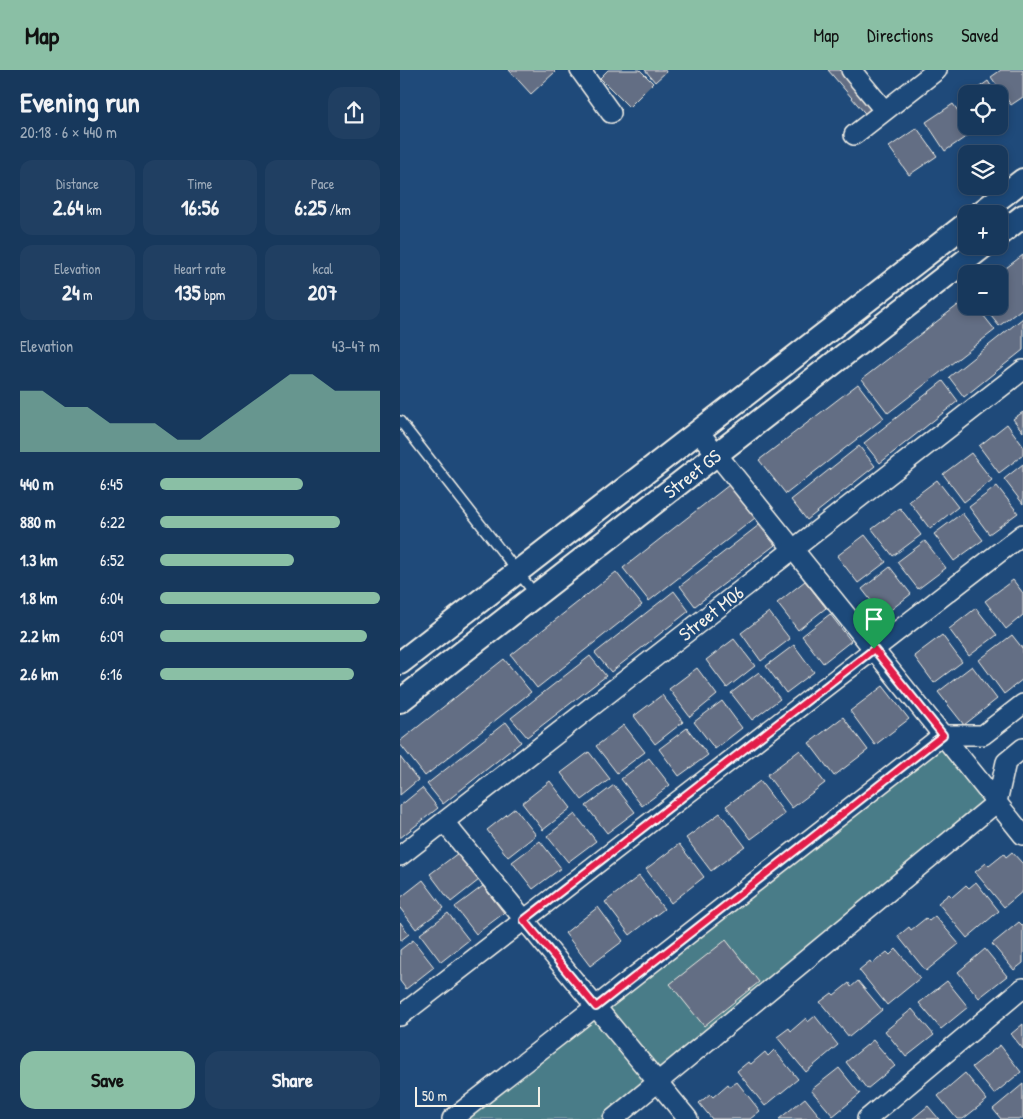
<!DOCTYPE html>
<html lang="en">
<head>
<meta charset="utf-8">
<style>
  :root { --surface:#17385c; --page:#203f62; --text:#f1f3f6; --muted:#9eacbb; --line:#365272; --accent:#8abfa5 }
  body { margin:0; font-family:"Patrick Hand",sans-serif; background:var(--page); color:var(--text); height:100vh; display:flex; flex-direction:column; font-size:19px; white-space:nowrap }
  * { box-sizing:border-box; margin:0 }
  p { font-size:16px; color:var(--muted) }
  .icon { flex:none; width:28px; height:28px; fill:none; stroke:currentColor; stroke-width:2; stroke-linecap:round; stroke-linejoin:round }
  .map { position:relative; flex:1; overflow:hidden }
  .details { display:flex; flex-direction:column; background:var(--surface); width:400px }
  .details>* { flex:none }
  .tools { position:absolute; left:558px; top:15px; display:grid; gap:10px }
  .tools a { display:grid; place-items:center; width:50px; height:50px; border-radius:10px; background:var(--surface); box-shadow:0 2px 8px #0003,0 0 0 1px var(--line); font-size:25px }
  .scale { position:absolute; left:15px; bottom:12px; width:125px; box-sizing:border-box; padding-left:5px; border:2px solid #f4f1e8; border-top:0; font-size:14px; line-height:18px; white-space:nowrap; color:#f4f1e8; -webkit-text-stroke:4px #1f4a7a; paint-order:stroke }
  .pin { position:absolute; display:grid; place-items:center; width:42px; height:42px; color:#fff; margin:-51px -21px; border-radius:50% 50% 50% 0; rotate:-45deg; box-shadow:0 0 5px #0007 }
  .pin .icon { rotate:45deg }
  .round { display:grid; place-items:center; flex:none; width:52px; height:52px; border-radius:15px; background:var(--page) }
  .head { display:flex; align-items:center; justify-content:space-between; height:85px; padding:0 20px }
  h1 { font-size:28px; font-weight:700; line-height:38px }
  .stats { display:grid; grid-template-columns:repeat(3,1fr); gap:8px; height:85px; padding:5px 20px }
  .stats div { display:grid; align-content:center; border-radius:12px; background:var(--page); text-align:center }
  .stats b { font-size:21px; font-weight:700 }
  .stats small { font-size:14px; font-weight:400 }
  .stats p { font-size:14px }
  .chart { height:140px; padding:10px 20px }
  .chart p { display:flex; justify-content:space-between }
  .chart svg { width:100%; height:90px; margin-top:5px; fill:var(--accent); opacity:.7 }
  .button { display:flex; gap:10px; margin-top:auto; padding:10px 20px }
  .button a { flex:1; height:58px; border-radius:15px; background:var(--accent); color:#111; font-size:20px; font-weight:700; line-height:58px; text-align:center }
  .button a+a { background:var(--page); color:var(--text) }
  ul { padding:0 20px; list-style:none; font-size:16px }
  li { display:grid; grid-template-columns:80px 60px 1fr; align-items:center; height:38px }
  li i { height:12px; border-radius:6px; background:var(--accent) }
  header { display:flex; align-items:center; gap:30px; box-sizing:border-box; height:70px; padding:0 25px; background:var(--accent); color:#111 }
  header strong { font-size:24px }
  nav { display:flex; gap:28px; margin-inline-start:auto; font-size:18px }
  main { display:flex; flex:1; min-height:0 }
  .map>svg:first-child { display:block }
</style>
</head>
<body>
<header>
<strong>Map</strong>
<nav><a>Map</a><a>Directions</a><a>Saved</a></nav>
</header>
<main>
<section class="details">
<div class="head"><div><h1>Evening run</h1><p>20:18 · 6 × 440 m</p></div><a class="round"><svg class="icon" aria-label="share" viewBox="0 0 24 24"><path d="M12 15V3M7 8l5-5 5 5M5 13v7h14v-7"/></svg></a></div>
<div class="stats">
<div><p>Distance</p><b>2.64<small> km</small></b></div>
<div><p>Time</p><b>16:56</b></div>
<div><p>Pace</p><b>6:25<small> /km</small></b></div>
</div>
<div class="stats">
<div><p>Elevation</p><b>24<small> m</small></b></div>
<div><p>Heart rate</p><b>135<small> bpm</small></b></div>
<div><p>kcal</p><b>207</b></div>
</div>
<div class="chart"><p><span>Elevation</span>43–47 m</p>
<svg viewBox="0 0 160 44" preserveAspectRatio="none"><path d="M0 44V14L10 14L20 22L30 22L40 30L50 30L60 30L70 38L80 38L90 30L100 22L110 14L120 6L130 6L140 14L150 14L160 14V44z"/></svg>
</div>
<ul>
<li><b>440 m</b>6:45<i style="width:65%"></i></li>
<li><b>880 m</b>6:22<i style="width:82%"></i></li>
<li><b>1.3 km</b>6:52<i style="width:61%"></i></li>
<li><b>1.8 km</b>6:04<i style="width:100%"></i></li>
<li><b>2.2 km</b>6:09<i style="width:94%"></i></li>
<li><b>2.6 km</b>6:16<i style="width:88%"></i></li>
</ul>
<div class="button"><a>Save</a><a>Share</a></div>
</section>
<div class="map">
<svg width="623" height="1049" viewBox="0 0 623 1049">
  <rect width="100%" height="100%" fill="#1f4a7a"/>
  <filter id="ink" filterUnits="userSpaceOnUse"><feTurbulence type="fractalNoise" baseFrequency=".02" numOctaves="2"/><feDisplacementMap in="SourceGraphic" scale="10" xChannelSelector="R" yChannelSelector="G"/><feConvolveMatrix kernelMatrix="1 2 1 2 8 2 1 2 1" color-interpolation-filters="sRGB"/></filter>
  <g filter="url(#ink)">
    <polygon fill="#4a7c88" stroke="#9fb6b8" points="543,665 597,732 213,1049 52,1049"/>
    <g fill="#646e84" stroke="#f4f1e8">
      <polygon points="109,0 153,0 155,2 131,24"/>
      <polygon points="208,0 240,0 253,13 229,37 200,8"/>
      <polygon points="245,0 265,0 266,2 255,12"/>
      <polygon points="428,0 461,0 488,32 469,48"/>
      <polygon points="601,0 623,0 623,27 611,35 591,7"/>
      <polygon points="588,11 596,24 570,24"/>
      <polygon points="599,28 607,40 599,46"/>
      <polygon points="553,34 566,52 566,56 569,56 573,62 545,81 526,52"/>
      <polygon points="517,58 537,86 509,105 489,77"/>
      <polygon points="623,185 623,238 599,256 583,236 599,236 598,204"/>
      <polygon points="566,229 566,236 576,236 595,260 488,343 462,309"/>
      <polygon points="623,248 623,280 564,327 549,307"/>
      <polygon points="543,311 558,331 480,393 464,373"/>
      <polygon points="458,314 484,348 386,424 359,390"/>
      <polygon points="623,342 623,362 613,349"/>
      <polygon points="607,354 623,376 623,385 599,403 579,376"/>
      <polygon points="459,376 475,396 407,450 391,430"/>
      <polygon points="571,383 592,410 564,432 543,404"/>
      <polygon points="623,394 623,434 604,409"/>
      <polygon points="537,410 558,437 530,459 509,431"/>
      <polygon points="329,415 355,448 249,531 223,498"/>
      <polygon points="597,416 618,443 589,464 569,437"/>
      <polygon points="500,438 521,465 493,486 472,459"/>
      <polygon points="562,443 583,470 554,491 534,464"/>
      <polygon points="359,455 375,475 295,536 280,516"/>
      <polygon points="465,465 486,492 458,513 437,486"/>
      <polygon points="525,471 546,498 518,519 497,492"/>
      <polygon points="490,497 511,524 483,546 462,519"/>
      <polygon points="216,502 242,535 137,618 111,585"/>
      <polygon points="613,510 623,523 623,545 606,559 585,531"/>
      <polygon points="405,511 426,538 398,560 377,533"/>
      <polygon points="274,521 289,541 211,602 195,583"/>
      <polygon points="576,538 597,565 569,586 549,559"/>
      <polygon points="369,542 390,569 361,591 341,563"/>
      <polygon points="430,544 451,571 423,593 402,566"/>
      <polygon points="542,565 562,592 534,613 514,586"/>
      <polygon points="612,565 623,579 623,609 604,624 579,590"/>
      <polygon points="334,569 355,596 327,618 306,590"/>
      <polygon points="394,575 414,602 386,623 366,596"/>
      <polygon points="190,586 206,606 127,667 111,648"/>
      <polygon points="104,589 131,622 25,706 0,674 0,671"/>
      <polygon points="572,596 597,629 564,655 538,622"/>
      <polygon points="297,598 317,625 290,647 269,619"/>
      <polygon points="359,602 380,629 352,650 331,623"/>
      <polygon points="483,616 509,649 475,675 450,641"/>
      <polygon points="262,625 283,652 255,674 234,646"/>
      <polygon points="322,631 342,658 315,679 294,652"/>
      <polygon points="443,647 468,680 434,706 409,673"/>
      <polygon points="106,652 121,672 43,734 27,714"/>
      <polygon points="224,655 245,682 217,703 196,676"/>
      <polygon points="287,658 308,685 279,706 259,679"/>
      <polygon points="400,680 425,713 392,738 367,705"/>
      <polygon points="189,682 210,709 182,730 161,703"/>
      <polygon points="0,687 18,710 0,725"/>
      <polygon points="249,688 270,715 242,736 221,709"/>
      <polygon points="150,711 171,738 143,760 122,733"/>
      <polygon points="360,711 385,744 351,769 326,736"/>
      <polygon points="214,715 235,742 207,763 186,736"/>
      <polygon points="22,718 38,738 0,768 0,736"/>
      <polygon points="115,738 136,765 108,787 87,760"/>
      <polygon points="320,743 345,776 311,801 286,768"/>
      <polygon points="175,744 196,771 168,792 147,766"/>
      <polygon points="140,771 161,798 133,819 112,792"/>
      <polygon points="279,774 304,807 271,833 246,799"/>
      <polygon points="612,782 623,794 623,821 604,837 575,802 586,793 589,796 604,784 606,787"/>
      <polygon points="58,783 79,810 51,832 30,804"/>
      <polygon points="239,806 264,839 230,865 205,832"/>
      <polygon points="23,810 44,838 16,859 0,838 0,828"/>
      <polygon points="576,812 599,841 567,868 538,833 549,824 552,827 566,815 569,818"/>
      <polygon points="83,816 104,843 76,864 55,837"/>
      <polygon points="198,837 223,871 190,896 165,863"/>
      <polygon points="48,843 69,870 41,892 20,864"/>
      <polygon points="535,846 559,874 526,901 498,866 509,857 511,860 526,848 529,851"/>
      <polygon points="0,852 9,864 0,871"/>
      <polygon points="619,852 623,856 623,893 614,900 592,874"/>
      <polygon points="13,870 34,897 6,919 0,911 0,880"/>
      <polygon points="326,870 359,912 304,956 270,914"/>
      <polygon points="496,879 520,908 487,935 459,900 470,891 472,894 487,882 490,885"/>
      <polygon points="585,879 607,906 579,928 558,902"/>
      <polygon points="458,911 482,940 449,967 420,932 432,923 434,925 449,913 451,917"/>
      <polygon points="547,911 568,937 541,959 519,933"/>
      <polygon points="512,939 534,965 506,987 485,961"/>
      <polygon points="415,946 438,975 406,1002 377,967 389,958 391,961 406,948 408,952"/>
      <polygon points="623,954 623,979 611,964"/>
      <polygon points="473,970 495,996 467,1019 446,992"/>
      <polygon points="600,975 621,1002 594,1024 572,997"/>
      <polygon points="374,980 398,1009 365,1036 337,1001 348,992 351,994 365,982 368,986"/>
      <polygon points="439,998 460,1024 433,1046 411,1020"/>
      <polygon points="565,1003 587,1030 563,1049 557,1049 538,1026"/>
      <polygon points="337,1012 360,1041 350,1049 312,1049 299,1033 310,1024 313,1027 328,1014 330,1017"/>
      <polygon points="623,1014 623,1049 601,1049 593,1039"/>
      <polygon points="405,1028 422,1049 379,1049"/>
      <polygon points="528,1036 539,1049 512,1049"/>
    </g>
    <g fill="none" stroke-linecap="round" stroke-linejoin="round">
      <g stroke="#f4f1e8" stroke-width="12">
        <polyline id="service" points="0,351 135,524"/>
      </g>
      <g stroke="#f4f1e8" stroke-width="22">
        <g id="minor">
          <polyline points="180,0 211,43"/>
          <polyline points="451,0 484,40"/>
          <polyline points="454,65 537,0"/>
          <polyline points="298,361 623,765"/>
          <polyline points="44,752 288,1049"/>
          <polyline points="0,786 623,300"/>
          <polyline points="0,946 623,464"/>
          <polyline points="52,1049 543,665 583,665 623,634"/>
          <polyline points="213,1049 597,732 606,692 623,678"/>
          <polyline points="467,1049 623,918"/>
        </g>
      </g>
      <g stroke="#f4f1e8" stroke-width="26">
        <g id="tertiary">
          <polyline points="579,144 623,110"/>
          <polyline points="599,165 623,146"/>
          <polyline points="0,593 566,154"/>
          <path id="s1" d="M 0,631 L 584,176"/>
        </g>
      </g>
      <use href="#service" stroke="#1f4a7a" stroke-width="9"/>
      <use href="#minor" stroke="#1f4a7a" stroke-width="19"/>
      <use href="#tertiary" stroke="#1f4a7a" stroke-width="22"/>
    </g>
  </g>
  <g fill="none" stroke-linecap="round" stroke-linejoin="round" filter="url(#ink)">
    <g stroke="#fff" stroke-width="10">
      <polygon id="route" points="474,579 543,665 196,937 124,850"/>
    </g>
    <use href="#route" stroke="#e11d48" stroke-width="6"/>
  </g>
  <g text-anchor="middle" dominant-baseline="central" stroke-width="4.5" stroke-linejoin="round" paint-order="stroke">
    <g font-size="19" fill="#f4f1e8" stroke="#1f4a7a">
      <text stroke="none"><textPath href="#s1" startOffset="370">Street GS</textPath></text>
      <text transform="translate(311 543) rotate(-38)">Street M06</text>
    </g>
  </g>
</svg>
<div class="tools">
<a><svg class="icon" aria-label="locate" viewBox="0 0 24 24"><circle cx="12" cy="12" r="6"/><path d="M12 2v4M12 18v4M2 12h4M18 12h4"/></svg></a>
<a><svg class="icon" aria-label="layers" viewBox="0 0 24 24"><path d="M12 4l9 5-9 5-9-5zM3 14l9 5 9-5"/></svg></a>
<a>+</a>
<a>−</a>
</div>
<div class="scale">50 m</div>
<div class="pin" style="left:474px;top:579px;background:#1e9e55"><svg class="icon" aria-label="arrive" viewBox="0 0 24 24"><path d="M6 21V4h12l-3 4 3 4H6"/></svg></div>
</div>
</main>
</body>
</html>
